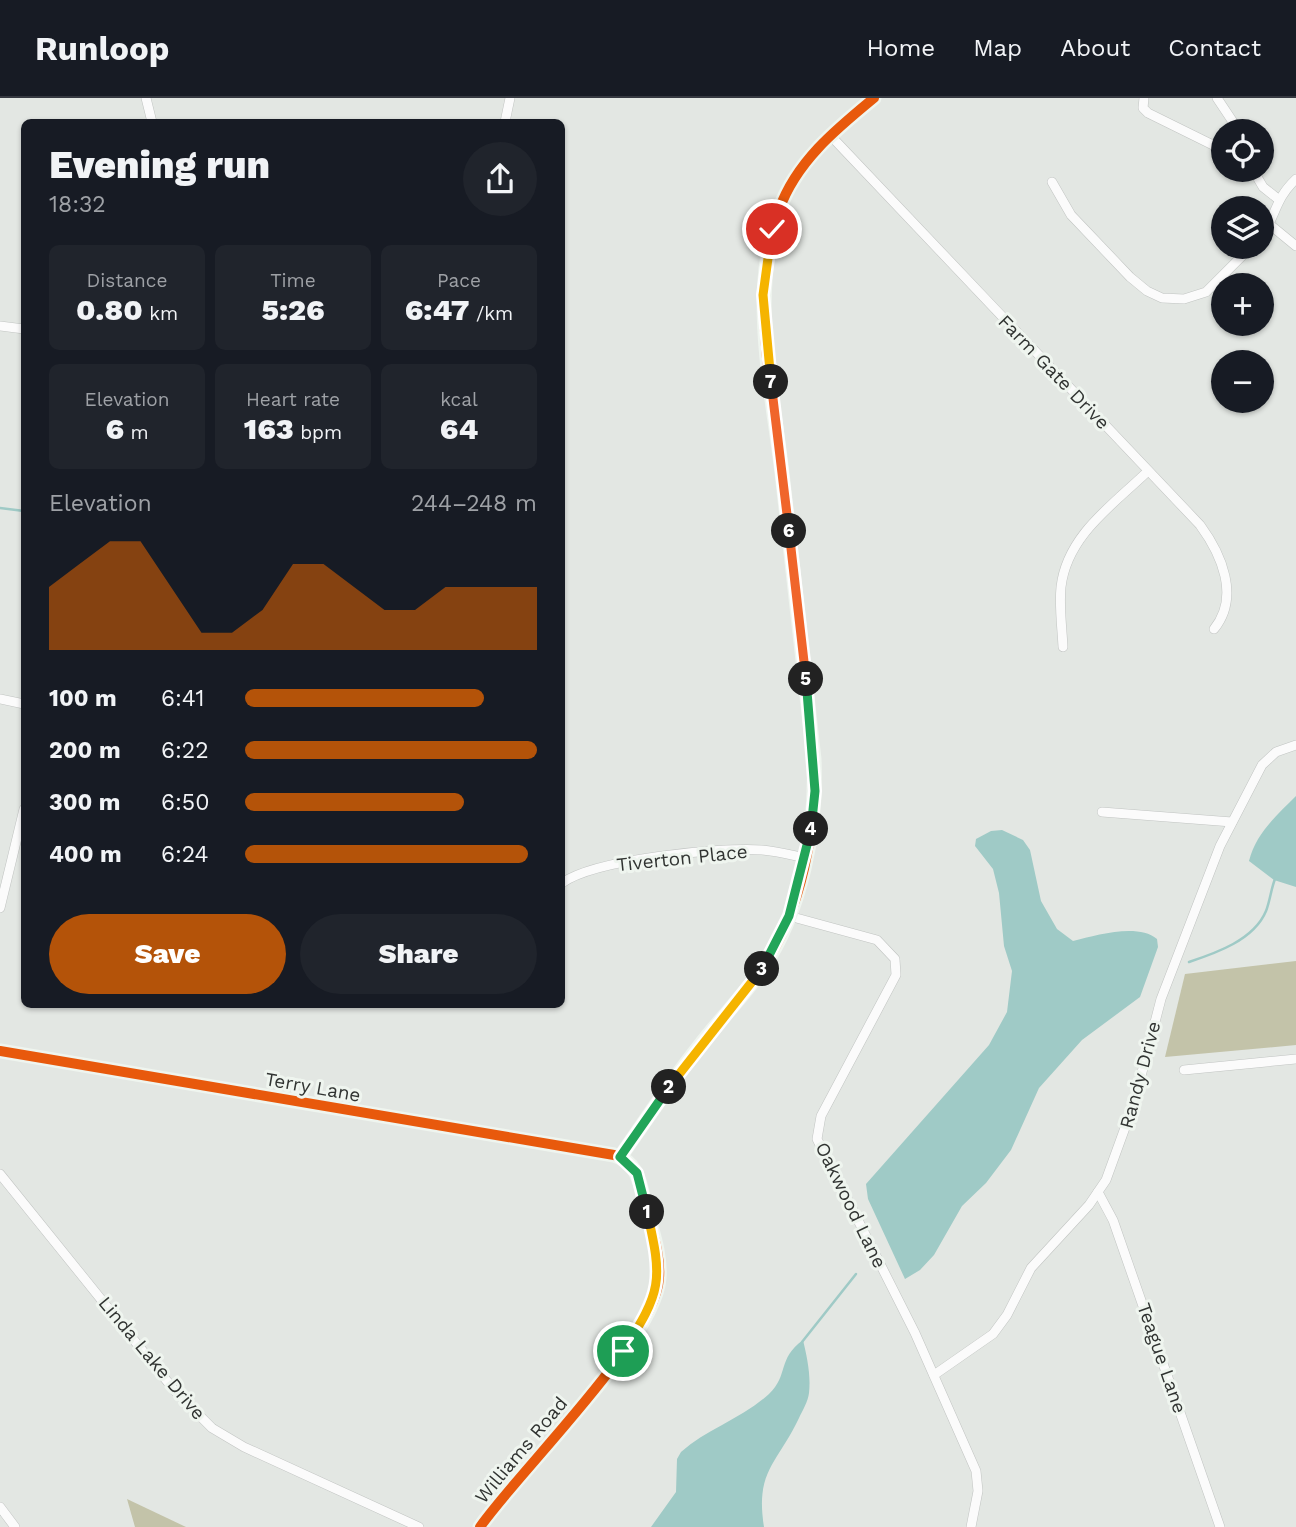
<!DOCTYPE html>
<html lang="en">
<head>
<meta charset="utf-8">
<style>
  :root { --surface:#171b24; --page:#20242c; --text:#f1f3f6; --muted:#9ea1a6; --line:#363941; --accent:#b45309 }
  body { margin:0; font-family:"Work Sans",sans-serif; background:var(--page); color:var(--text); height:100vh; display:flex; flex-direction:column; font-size:26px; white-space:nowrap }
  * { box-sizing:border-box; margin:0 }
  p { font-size:23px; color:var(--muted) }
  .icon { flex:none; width:38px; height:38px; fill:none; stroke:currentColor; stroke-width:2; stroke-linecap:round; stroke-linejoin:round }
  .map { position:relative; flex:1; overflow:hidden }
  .sheet { position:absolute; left:21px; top:21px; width:544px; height:889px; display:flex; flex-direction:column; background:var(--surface); border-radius:10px; box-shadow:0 2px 5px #0004 }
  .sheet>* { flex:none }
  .fabs { position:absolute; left:1211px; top:21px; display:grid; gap:14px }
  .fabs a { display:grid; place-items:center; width:63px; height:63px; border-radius:50%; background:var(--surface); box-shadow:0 2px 5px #0004; font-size:35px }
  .pin { position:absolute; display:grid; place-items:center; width:60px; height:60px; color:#fff; margin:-30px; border:4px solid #fff; border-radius:50%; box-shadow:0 2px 7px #0007 }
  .km { position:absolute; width:35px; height:35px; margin:-18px; border-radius:50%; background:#222; color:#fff; font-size:19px; line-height:35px; text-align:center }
  .round { display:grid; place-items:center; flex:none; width:74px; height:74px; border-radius:37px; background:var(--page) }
  .summary { display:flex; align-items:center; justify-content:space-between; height:119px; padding:0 28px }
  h1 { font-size:38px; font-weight:800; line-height:52px }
  .figures { display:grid; grid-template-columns:repeat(3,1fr); gap:10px; height:119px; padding:7px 28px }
  .figures div { display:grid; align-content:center; border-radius:10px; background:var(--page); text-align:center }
  .figures b { font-size:30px; font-weight:800 }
  .figures small { font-size:19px; font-weight:400 }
  .figures p { font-size:19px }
  .chart { height:196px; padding:14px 28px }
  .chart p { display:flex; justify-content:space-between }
  .chart svg { width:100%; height:126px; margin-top:7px; fill:var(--accent); opacity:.7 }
  .primary-button { display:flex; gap:14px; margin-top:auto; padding:14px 28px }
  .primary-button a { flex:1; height:80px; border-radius:42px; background:var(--accent); color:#fff; font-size:28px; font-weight:800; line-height:80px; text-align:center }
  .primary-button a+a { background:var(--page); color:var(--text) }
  ul { padding:0 28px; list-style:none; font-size:23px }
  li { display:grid; grid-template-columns:112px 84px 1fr; align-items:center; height:52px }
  li i { height:18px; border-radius:9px; background:var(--accent) }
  header { display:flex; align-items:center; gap:42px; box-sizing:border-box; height:98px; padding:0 35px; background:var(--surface); border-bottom:2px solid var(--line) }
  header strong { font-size:33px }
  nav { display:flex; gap:38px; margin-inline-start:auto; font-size:24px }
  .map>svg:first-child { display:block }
</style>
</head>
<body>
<header>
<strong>Runloop</strong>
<nav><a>Home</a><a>Map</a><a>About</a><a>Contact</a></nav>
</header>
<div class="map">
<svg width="1296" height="1429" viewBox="0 0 1296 1429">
  <rect width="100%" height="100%" fill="#e3e7e3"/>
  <g fill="#c3c3a9">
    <polygon points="1296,863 1296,947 1165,959 1185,876"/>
    <polygon points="127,1401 186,1429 135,1429"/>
  </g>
  <g fill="#9fcac6">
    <path d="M 1296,698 L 1296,789 L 1274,782 L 1249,763 C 1256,735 1276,718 1296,698 Z"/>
    <path d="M 1002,732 L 1023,742 L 1030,752 L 1041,803 L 1057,831 L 1073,843 C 1097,837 1138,825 1157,841 L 1158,849 L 1140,899 L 1082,942 L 1039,990 L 1011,1052 L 986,1085 L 962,1108 L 934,1157 L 920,1172 L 905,1181 L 868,1101 L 866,1086 L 989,947 L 1007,914 L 1012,873 L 1004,848 L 999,795 L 993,771 L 975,748 L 976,741 L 991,733 Z"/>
    <path d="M 803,1242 C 807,1259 811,1277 809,1295 C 808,1304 802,1313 799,1320 C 777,1366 755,1373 764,1429 L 651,1429 L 676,1394 L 677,1361 L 681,1354 C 707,1331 743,1320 769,1296 C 789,1277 777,1261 803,1242 Z"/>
  </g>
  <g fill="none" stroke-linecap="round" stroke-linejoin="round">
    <g stroke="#9fcac6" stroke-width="2.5">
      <polyline points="0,410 24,413"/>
      <path d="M 1189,864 C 1216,855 1254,842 1266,813 C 1270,803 1271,791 1275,781"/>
      <polyline points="802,1244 856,1176"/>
    </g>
    <g stroke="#c1c4c2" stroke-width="10">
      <g id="minor">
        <polyline points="146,0 152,24"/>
        <polyline points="1144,0 1143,10 1148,15 1223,52"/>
        <polyline points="1217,0 1239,33"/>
        <polyline points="505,24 510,0"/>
        <path d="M 830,37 L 1200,427 C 1222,457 1240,499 1214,531"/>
        <polyline points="1253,72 1263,89 1278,101"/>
        <polyline points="1052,84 1071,117 1130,179 1147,193 1162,200 1184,201 1206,194 1251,149"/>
        <polyline points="1269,126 1296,148"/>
        <path d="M 1262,138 C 1277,115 1275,101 1296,81"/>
        <polyline points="0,228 24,231"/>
        <path d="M 1063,549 C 1062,529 1059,508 1061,489 C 1067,437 1114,406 1148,373"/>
        <polyline points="0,601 24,606"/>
        <polyline points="1102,714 1232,724"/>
        <path d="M 562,785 C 596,761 719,749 762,752 C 776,753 791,757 805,760"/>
        <polyline points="0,810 24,711"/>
        <polyline points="789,818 877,842 895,861 896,877 821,1018 817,1041 915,1235 976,1373 978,1393 971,1429"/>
        <path d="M 0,953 L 614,1057 C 638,1064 640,1085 645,1107 C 651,1130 661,1156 659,1180 C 656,1240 519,1373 480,1429"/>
        <polyline points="1184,972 1296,961"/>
        <path d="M 620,1059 C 646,1022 670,985 698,950 C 718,923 743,899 762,871 C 802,812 817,731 814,661 C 804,566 793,471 782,375 C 772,290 749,195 779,112 C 796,64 835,32 874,0"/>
        <polyline points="0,1076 175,1293 212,1330 244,1349 419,1429"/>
        <polyline points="1098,1094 1113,1122 1220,1429"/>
        <polyline points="934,1277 993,1236 1007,1217 1031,1170 1089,1107 1106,1082 1134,1005 1161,901 1220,748 1262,667 1276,654 1296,647"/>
        <polyline points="0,1409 15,1429"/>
      </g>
    </g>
    <use href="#minor" stroke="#fbfbfb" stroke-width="9"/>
    <g stroke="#eff5ef" stroke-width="15">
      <g id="cycleway">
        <path d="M 0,953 L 614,1057 C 638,1064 640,1085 645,1107 C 651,1130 661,1156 659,1180 C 656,1240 519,1373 480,1429"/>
        <path d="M 620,1059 C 646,1022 670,985 698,950 C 718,923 743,899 762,871 C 802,812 817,731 814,661 C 804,566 793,471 782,375 C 772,290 749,195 779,112 C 796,64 835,32 874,0"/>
      </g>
    </g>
    <use href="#cycleway" stroke="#e8590c" stroke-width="10"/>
  </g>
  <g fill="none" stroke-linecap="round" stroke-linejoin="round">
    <g stroke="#fff" stroke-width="14">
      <path id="split-1" d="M 623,1253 C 662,1193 663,1183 647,1114"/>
    </g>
    <g stroke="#fff" stroke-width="14">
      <polyline id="split-2" points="647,1114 637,1075 620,1059 669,989"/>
    </g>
    <g stroke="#fff" stroke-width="14">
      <polyline id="split-3" points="669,989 762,871"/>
    </g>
    <g stroke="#fff" stroke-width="14">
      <polyline id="split-4" points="762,871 789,818 811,731"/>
    </g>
    <g stroke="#fff" stroke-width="14">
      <polyline id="split-5" points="806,581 815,693 811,731"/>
    </g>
    <g stroke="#fff" stroke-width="14">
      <polyline id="split-6" points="789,433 806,581"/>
    </g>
    <g stroke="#fff" stroke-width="14">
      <polyline id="split-7" points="771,284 789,433"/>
    </g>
    <g stroke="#fff" stroke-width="14">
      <polyline id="split-8" points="771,284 763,197 772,131"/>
    </g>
    <use href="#split-1" stroke="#f5b400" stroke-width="9"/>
    <use href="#split-2" stroke="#22a559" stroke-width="9"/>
    <use href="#split-3" stroke="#f5b400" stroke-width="9"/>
    <use href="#split-4" stroke="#22a559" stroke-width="9"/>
    <use href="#split-5" stroke="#22a559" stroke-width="9"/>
    <use href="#split-6" stroke="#f0652b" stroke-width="9"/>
    <use href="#split-7" stroke="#f0652b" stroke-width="9"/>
    <use href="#split-8" stroke="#f5b400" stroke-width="9"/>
  </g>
  <g text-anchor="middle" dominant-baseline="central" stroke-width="6" stroke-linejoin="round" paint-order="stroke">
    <g font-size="19" fill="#313432" stroke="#eff5ef">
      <text transform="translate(1054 274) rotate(46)">Farm Gate Drive</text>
      <text transform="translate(682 760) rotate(-6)">Tiverton Place</text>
      <text transform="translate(1140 977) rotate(-75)">Randy Drive</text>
      <text transform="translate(313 989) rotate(10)">Terry Lane</text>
      <text transform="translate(851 1107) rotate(64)">Oakwood Lane</text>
      <text transform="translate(152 1260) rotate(50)">Linda Lake Drive</text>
      <text transform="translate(1162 1260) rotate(71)">Teague Lane</text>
      <text transform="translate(521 1352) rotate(-50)">Williams Road</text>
    </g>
  </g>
</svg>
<div class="fabs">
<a><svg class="icon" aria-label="locate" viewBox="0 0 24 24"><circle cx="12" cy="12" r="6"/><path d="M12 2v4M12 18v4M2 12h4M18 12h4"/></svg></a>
<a><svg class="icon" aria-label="layers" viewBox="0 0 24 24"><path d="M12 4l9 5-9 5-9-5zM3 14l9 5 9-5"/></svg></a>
<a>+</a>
<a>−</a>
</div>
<div class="pin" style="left:623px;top:1253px;background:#1e9e55"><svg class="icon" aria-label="arrive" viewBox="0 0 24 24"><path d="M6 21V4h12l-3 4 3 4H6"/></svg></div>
<div class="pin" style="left:772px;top:131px;background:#d93025"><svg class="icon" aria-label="check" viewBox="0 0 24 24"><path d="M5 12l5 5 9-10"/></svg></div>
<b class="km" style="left:647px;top:1114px">1</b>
<b class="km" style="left:669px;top:989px">2</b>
<b class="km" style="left:762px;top:871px">3</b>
<b class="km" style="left:811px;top:731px">4</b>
<b class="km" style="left:806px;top:581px">5</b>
<b class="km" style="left:789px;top:433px">6</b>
<b class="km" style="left:771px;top:284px">7</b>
<section class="sheet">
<div class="summary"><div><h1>Evening run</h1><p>18:32</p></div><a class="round"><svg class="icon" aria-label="share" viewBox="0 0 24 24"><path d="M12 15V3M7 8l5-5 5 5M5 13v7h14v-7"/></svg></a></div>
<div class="figures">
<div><p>Distance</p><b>0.80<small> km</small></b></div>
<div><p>Time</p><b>5:26</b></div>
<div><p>Pace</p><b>6:47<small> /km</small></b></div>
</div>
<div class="figures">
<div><p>Elevation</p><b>6<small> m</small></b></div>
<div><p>Heart rate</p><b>163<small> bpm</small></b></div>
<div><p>kcal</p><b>64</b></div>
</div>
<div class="chart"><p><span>Elevation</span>244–248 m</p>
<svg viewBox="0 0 160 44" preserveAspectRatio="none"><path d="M0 44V22L10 14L20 6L30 6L40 22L50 38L60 38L70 30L80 14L90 14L100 22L110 30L120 30L130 22L140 22L150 22L160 22V44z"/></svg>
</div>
<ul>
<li><b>100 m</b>6:41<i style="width:82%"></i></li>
<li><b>200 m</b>6:22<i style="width:100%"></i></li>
<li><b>300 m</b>6:50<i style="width:75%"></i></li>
<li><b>400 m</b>6:24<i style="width:97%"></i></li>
</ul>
<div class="primary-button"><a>Save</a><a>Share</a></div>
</section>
</div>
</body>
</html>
